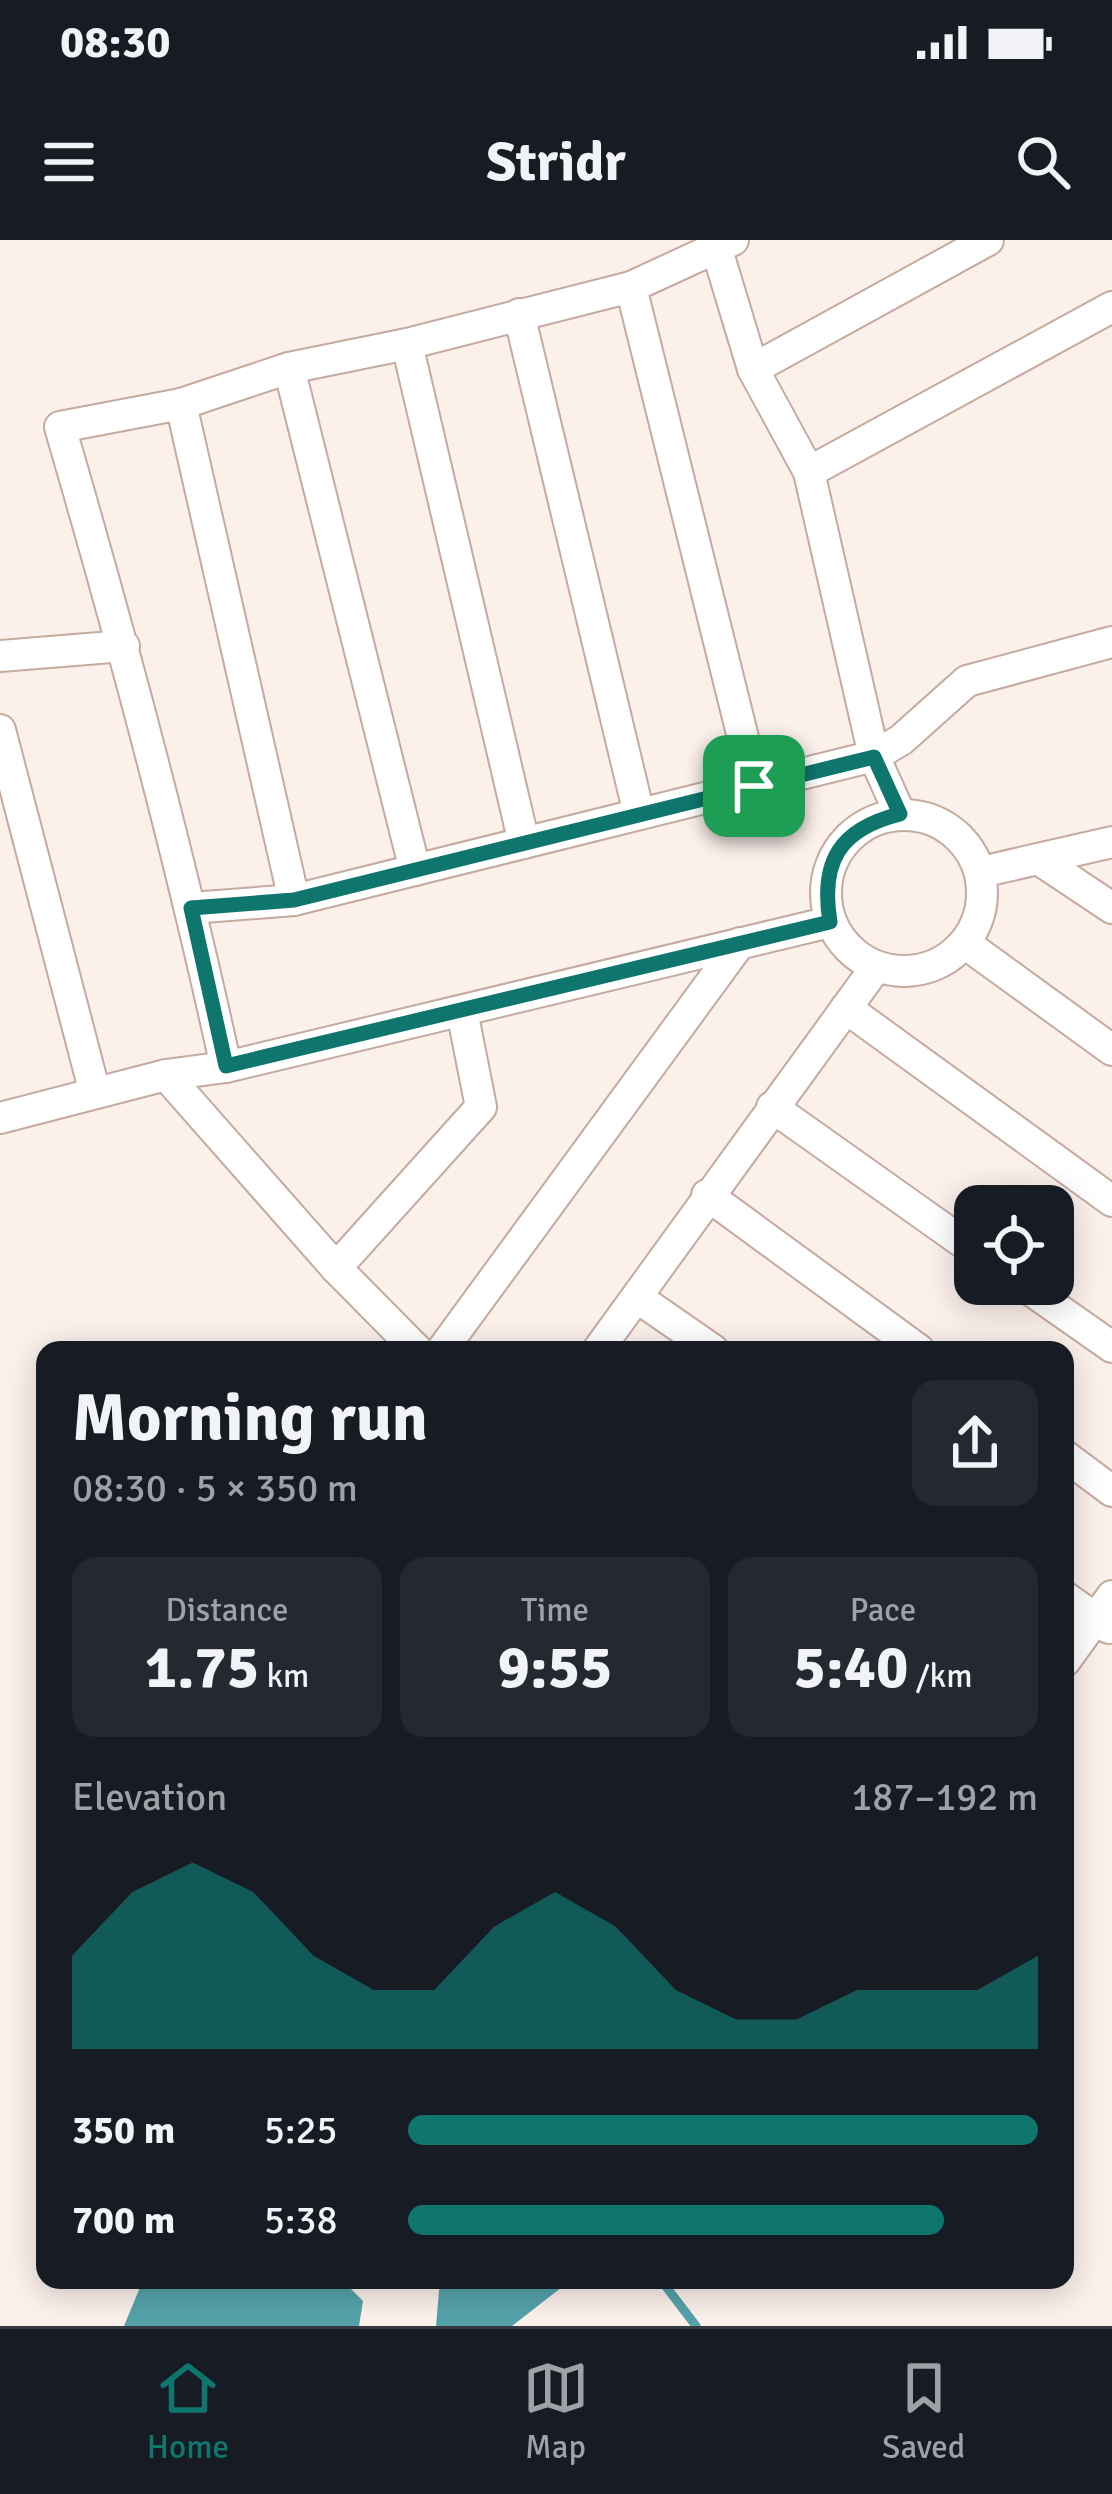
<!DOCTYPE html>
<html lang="en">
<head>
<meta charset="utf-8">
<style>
  :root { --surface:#171b24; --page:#242831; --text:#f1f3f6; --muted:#9ea1a6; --line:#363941; --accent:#0f766e }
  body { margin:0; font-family:Signika,sans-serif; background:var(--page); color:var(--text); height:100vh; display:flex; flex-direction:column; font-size:45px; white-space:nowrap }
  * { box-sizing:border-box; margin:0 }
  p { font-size:39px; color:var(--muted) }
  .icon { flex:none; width:66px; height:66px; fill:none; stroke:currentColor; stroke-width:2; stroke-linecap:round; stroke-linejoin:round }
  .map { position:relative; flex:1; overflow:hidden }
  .panel { position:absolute; left:36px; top:1101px; width:1038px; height:948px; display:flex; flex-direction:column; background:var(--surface); border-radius:24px; box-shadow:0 6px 30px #0003 }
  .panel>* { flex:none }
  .buttons { position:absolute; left:954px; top:945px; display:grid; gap:24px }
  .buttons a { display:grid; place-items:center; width:120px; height:120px; border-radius:24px; background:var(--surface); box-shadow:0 6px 30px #0003; font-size:60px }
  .pin { position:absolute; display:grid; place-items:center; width:102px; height:102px; color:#fff; margin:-51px; border-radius:24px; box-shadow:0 6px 18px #0006 }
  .round { display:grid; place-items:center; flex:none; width:126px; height:126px; border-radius:24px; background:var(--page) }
  .headline { display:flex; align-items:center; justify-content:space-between; height:204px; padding:0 36px }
  h1 { font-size:66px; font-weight:700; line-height:90px }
  .stats { display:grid; grid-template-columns:repeat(3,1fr); gap:18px; height:204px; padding:12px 36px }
  .stats div { display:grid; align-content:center; border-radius:24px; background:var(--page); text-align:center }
  .stats b { font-size:60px; font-weight:700 }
  .stats small { font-size:33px; font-weight:400 }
  .stats p { font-size:33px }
  .chart { height:336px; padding:24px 36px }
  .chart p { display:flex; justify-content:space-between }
  .chart svg { width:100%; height:216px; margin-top:12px; fill:var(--accent); opacity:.7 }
  ul { padding:0 36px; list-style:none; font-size:39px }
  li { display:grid; grid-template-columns:192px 144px 1fr; align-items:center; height:90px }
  li i { height:30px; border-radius:15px; background:var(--accent) }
  .status { display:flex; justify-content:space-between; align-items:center; height:84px; padding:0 60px; background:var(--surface); direction:ltr }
  .status svg { height:33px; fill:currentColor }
  header { display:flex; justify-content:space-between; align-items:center; height:156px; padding:0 36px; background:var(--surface); font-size:54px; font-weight:700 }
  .tab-bar { display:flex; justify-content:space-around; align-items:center; height:168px; border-top:3px solid var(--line); background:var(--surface); font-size:33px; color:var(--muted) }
  .tab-bar a { display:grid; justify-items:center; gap:6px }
  .tab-bar .active { color:var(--accent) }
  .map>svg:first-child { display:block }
</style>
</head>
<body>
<div class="status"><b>08:30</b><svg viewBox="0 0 49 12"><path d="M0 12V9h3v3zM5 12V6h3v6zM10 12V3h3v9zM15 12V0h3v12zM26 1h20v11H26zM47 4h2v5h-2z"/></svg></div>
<header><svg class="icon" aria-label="menu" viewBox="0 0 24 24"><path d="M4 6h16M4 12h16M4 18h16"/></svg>Stridr<svg class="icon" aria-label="search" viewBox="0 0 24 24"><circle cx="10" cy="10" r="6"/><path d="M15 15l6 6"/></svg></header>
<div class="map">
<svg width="1112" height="2086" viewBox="0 0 1112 2086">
  <rect width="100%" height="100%" fill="#fcf0eb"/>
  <g fill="#55a2ab">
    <polygon points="143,2040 342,2040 363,2061 359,2086 124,2086"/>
    <polygon points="440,2040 571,2040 512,2086 436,2086"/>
  </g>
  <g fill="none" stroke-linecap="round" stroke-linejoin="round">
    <polyline stroke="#55a2ab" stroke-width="9" points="661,2040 696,2086"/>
    <g stroke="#c5aa9e" stroke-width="34">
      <g id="street">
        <polyline points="714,0 753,129 809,232 874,516 900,574"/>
        <polyline points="631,47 755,546"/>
        <polyline points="519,74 639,574"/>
        <polyline points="407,104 524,603"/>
        <polyline points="289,128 415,630"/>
        <polyline points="753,129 988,0"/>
        <polyline points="181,164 294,660"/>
        <polyline points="809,232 1112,67"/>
        <polyline points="0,416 124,406"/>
        <polyline points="0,490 95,853"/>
        <circle cx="904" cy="653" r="78"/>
        <polyline points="1040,620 1112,668"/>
        <polyline points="981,632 1112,602"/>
        <polyline points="191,668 294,660 874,516 901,500 967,441 1112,402"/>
        <polyline points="966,704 1112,810"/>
        <polyline points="846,768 1112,961"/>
        <path d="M 226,827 C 179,611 122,399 60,187 L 181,164 L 289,128 L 407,104 L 631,47 L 733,0"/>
        <polyline points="166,835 336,1028 417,1110"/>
        <polyline points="772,867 975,1011"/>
        <polyline points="0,878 166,835 226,827 830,682"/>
        <polyline points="707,955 919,1110"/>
        <polyline points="336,1028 481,867 462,771"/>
        <polyline points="1022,1044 1112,1107"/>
        <polyline points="638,1058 713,1110"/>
        <polyline points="442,1110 740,703"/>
        <polyline points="598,1110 876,727"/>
        <polyline points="1065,1216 1112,1251"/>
        <polyline points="1065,1357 1109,1388"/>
        <polyline points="1065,1421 1112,1356"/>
      </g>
    </g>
    <use href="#street" stroke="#fff" stroke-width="30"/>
  </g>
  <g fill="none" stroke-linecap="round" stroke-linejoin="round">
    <g stroke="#fff" stroke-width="24">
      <path id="route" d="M 874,517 L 900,574 C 840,589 820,621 830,682 L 226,826 L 191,668 L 294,660 Z"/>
    </g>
    <use href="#route" stroke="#0f766e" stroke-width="15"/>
  </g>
</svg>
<div class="buttons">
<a><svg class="icon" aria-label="locate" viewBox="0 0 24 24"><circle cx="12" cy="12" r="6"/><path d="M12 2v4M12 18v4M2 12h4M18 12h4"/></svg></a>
</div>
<div class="pin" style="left:754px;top:546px;background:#1e9e55"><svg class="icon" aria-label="arrive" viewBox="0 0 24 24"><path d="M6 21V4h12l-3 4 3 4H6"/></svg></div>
<section class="panel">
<div class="headline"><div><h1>Morning run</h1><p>08:30 · 5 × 350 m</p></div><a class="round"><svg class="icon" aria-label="share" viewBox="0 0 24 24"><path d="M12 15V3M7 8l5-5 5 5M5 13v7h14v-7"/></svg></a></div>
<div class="stats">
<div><p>Distance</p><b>1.75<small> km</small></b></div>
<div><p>Time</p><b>9:55</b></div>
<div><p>Pace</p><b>5:40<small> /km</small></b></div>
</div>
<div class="chart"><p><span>Elevation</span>187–192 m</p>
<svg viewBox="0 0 160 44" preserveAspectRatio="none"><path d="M0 44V25L10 12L20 6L30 12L40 25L50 32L60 32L70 19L80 12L90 19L100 32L110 38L120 38L130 32L140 32L150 32L160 25V44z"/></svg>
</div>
<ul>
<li><b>350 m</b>5:25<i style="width:100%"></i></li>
<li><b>700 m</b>5:38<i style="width:85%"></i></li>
</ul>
</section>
</div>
<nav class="tab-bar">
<a class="active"><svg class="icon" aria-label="home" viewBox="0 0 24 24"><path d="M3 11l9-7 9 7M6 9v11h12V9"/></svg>Home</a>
<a><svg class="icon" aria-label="map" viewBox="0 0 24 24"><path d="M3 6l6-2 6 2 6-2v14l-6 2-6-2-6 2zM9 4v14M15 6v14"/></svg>Map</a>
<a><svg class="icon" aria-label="saved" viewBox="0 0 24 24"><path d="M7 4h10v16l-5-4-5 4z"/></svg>Saved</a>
</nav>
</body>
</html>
